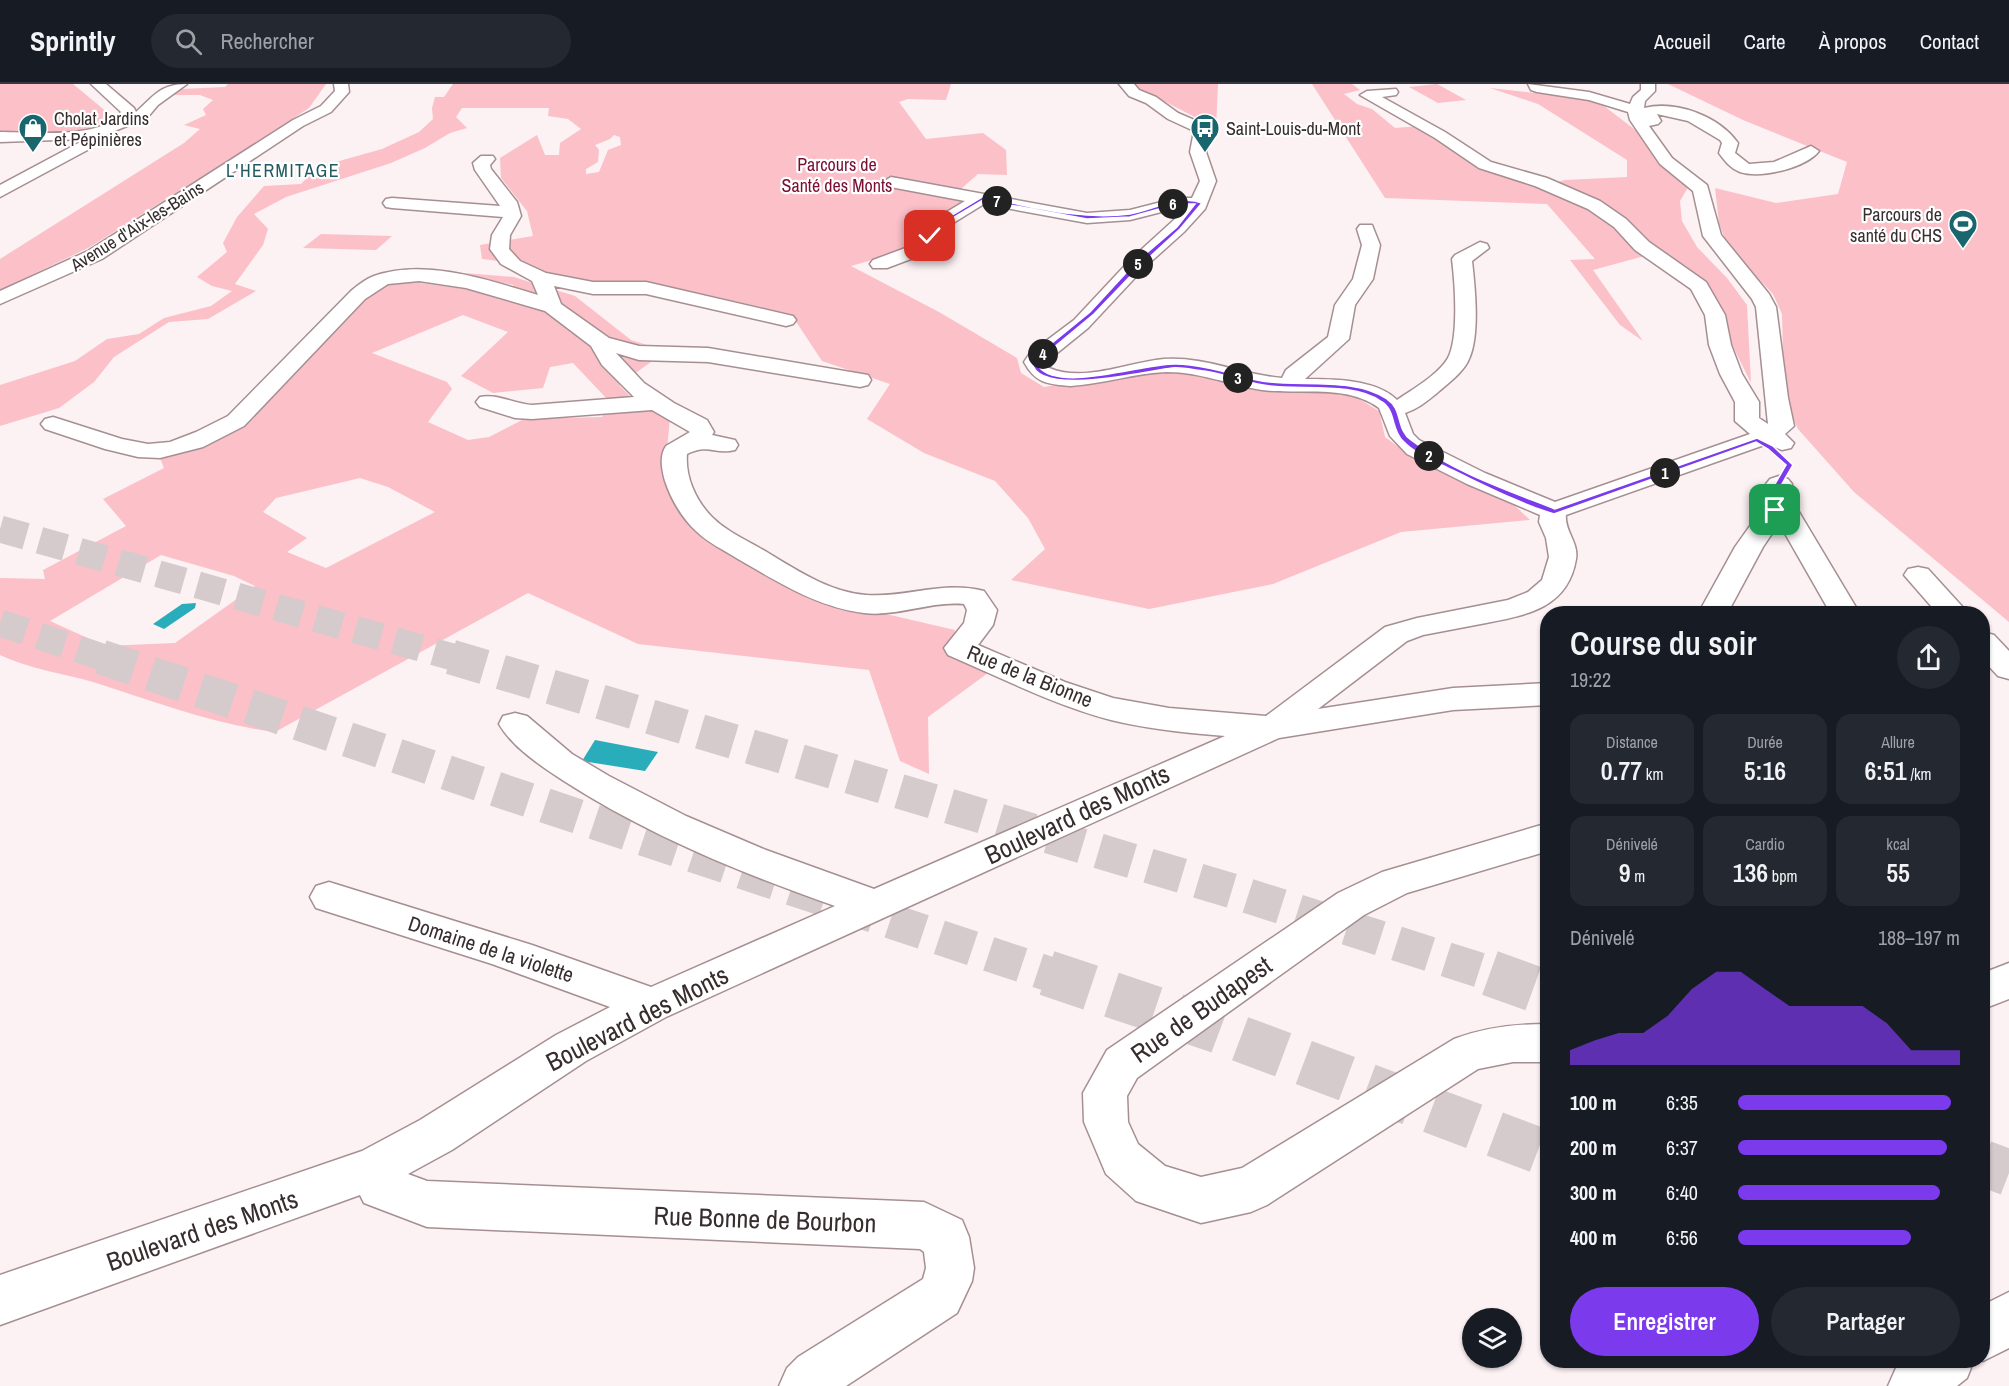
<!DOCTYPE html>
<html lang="fr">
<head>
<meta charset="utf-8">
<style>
  :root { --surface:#171b24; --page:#242831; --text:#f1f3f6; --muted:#9ea1a6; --line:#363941; --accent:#7c3aed }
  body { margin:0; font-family:"Archivo Narrow",sans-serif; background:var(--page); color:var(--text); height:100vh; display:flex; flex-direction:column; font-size:22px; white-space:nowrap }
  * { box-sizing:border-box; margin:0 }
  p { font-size:20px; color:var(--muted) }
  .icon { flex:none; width:33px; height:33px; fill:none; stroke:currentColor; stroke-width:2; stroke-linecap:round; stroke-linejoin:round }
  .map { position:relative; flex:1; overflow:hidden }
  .details { position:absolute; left:1540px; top:522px; width:450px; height:762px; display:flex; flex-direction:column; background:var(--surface); border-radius:24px; box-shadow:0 2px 4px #0004 }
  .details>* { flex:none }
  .controls { position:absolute; left:1462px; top:1224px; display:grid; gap:12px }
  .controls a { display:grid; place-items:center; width:60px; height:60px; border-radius:50%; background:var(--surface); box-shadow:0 2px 4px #0004; font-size:30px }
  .pin { position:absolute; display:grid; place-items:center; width:51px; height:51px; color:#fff; margin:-26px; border-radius:12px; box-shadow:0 3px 9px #0006 }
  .km { position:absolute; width:30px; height:30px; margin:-15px; border-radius:50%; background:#222; color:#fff; font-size:16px; line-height:30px; text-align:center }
  .round { display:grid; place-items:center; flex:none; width:63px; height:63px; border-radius:32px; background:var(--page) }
  .summary { display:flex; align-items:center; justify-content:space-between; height:102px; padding:0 30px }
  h1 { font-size:33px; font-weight:600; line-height:45px }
  .figures { display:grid; grid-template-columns:repeat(3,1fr); gap:9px; height:102px; padding:6px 30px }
  .figures div { display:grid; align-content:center; border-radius:15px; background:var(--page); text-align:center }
  .figures b { font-size:26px; font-weight:600 }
  .figures small { font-size:16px; font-weight:400 }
  .figures p { font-size:16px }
  .chart { height:168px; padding:12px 30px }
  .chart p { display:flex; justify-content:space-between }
  .chart svg { width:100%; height:108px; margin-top:6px; fill:var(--accent); opacity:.7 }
  .primary-button { display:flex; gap:12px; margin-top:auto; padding:12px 30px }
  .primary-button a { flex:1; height:69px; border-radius:36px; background:var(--accent); color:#fff; font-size:24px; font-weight:600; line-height:69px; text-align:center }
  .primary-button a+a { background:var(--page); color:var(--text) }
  ul { padding:0 30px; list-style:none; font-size:20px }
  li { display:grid; grid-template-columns:96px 72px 1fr; align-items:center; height:45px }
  li i { height:15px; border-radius:8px; background:var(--accent) }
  header { display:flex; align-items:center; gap:36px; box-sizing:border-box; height:84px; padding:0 30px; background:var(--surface); border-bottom:2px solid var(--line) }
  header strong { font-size:28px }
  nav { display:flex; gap:33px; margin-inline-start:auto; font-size:21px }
  .search { width:420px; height:54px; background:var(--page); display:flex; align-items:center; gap:15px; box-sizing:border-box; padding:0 21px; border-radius:33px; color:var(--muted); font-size:22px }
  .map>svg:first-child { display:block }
</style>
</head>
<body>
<header>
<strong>Sprintly</strong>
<div class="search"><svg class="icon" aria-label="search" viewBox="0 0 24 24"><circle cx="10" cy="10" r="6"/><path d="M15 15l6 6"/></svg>Rechercher</div>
<nav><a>Accueil</a><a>Carte</a><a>À propos</a><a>Contact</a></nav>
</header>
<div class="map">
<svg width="2009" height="1302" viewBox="0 0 2009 1302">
  <rect width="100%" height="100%" fill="#fcf1f3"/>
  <g fill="#fbc0c8" fill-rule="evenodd">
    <path d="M 0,0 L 73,0 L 114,34 C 113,37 113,39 109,41 C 89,53 25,48 0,48 Z"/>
    <polygon points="228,0 326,0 309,24 277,45 90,163 0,206 0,175 184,59 200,45 184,41 206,31 203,25 213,16 200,11 174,11 181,5 225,3"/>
    <path d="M 453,0 L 951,0 L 946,16 L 908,15 L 899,18 L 926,55 L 983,49 L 1006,66 L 1007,91 L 978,90 L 953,112 L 970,116 L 925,142 L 918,141 L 910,146 L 916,148 L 910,151 L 923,155 L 915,164 L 851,182 L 939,228 L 1017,274 L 1021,289 L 1044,303 L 1123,290 L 1172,286 L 1261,307 L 1317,307 L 1356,313 L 1379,327 L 1385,353 L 1422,380 L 1511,418 L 1530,436 L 1401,448 L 1273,500 L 1149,525 L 1011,496 L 1045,465 L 1028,434 L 995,397 L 924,369 L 867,335 L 890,300 L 822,277 L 791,230 L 650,198 L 601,202 L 558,193 L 507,178 L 482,175 L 480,161 L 533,152 L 527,127 L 501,94 L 500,74 L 537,51 L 545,71 L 559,71 L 560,59 L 581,45 L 568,35 L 548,32 L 549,24 L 462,24 L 456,33 L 467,44 L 450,49 L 425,64 L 391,79 L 286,113 L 254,130 L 268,145 L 263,161 L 235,200 L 256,207 L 208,235 L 169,238 L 114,273 L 94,298 L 59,324 L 0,342 L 0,301 L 75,277 L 107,255 L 139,250 L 164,234 L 211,222 L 232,207 L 212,202 L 197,193 L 227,168 L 223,159 L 237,133 L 264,102 L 301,100 L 318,83 L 382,65 L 419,48 L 433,35 L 432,24 L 435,13 L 444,13 ZM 614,51 L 620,53 L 621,61 L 608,66 L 599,88 L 586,90 L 586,85 L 598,78 L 599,66 L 595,61 L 610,55 Z"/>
    <polygon points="1131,0 1218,0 1216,44 1158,14 1139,7"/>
    <polygon points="1312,0 1352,0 1360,6 1344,10 1357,20 1372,25 1395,44 1420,42 1488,87 1543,102 1565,96 1627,93 1627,76 1538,20 1490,4 1589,15 1604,22 1638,48 1660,77 1690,100 1680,117 1682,137 1697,163 1727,194 1747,221 1751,299 1703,202 1684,182 1659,168 1593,186 1643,257 1620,241 1570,176 1595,175 1547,120 1385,114"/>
    <polygon points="1437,0 1466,16 1438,19 1409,3"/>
    <polygon points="1668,0 2009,0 2009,538 1854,408 1798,345 1784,315 1782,230 1773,210 1728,163 1719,139 1715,104 1776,119 1838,110 1847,78 1743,36"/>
    <polygon points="321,150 392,152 376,166 303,164"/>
    <path d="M 427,186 L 514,193 L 575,212 L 631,256 L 666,267 L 619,301 L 631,313 L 607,315 L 573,279 L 550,283 L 543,304 L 493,309 L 461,292 L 508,248 L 463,231 L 372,269 L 447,298 L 452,305 L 428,338 L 468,356 L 489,353 L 524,335 L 602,333 L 606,327 L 648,323 L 670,333 L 666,377 L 685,427 L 821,515 L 955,546 L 952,566 L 992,586 L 928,633 L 929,690 L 900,677 L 869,586 L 638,560 L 528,509 L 275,648 C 212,640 153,617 93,598 C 62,589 29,585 0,571 L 0,494 L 45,495 L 43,486 L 126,442 L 103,415 L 164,384 L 160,374 L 248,339 L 375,204 L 398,196 L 501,210 L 514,201 ZM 360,394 L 388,403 L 435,428 L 326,484 L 287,468 L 307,454 L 263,428 L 276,414 ZM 161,471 L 234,492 L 255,502 L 175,559 L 105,562 L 50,537 Z"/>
  </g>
  <g fill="#29adbb">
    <polygon points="196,519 195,524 164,545 153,540 182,520"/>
    <polygon points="595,656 658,668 645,687 582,677"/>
  </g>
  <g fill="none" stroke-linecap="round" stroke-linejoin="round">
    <g stroke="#d5cacc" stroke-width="27" stroke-dasharray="27 14" stroke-linecap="butt">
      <polyline points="0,445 456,574"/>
      <polyline points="0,539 105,574"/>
    </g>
    <g stroke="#d5cacc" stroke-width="35" stroke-dasharray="35 17" stroke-linecap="butt">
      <polyline points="101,573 1052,891"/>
      <polyline points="451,573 1236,808 1495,891"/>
    </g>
    <g stroke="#d5cacc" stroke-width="46" stroke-dasharray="46 22" stroke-linecap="butt">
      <polyline points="1047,889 1217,946 1548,1070"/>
      <polyline points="1490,889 1548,910"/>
      <polyline points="1983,1079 2009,1089"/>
    </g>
    <g stroke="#a68f92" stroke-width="3">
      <g id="minor">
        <path d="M 91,0 L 106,0 L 134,24 L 136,28 C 154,12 160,0 187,0 L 158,21 L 147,34 L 107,50 L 109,53 L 106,56 L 0,113 L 0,101 L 86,55 L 0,58 L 0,48 C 30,48 103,56 121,28 Z"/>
        <path d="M 1119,0 L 1134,0 L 1139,6 L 1156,13 L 1178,29 L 1206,41 L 1211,49 L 1206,68 L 1216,97 L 1205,125 L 1184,148 L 1145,183 L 1088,244 L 1046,278 L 1049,284 C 1085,299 1128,278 1164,275 C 1204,272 1243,291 1282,294 L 1286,286 L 1328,253 L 1335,221 L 1353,195 L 1362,161 L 1357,145 L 1360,141 L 1372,141 L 1380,161 L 1373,195 L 1355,221 L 1349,255 L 1305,295 C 1333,295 1376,295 1397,316 C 1413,305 1438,291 1448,274 C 1459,253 1455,199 1452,175 L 1455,171 L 1480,158 L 1487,160 L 1489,164 L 1472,177 C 1475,203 1480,251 1469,275 C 1464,288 1447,300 1437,309 C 1427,317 1418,325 1405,329 L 1413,350 L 1419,356 L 1485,389 L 1555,418 L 1750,350 L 1735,337 L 1735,318 L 1720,290 L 1709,261 L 1705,231 L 1691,205 L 1635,166 L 1614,143 L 1588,125 L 1535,102 L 1479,84 L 1435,54 L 1360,11 L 1367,7 L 1396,5 L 1398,8 L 1396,11 L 1382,13 L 1445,48 L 1491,78 L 1547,94 L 1600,117 L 1626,135 L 1649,158 L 1706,198 L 1725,231 L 1731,261 L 1742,290 L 1759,318 L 1759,334 L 1768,340 L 1756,223 L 1752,215 L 1703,152 L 1693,107 L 1660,80 L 1630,36 L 1628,28 L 1589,16 L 1537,8 L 1531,6 L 1528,0 L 1589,8 L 1630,20 L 1633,13 L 1641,6 L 1641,0 L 1655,0 L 1655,7 L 1645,17 L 1644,24 C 1676,16 1719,32 1738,59 L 1735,69 L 1749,80 L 1774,78 L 1811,62 L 1819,67 C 1806,84 1760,95 1740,88 C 1730,84 1725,77 1719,69 L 1722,59 L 1720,56 L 1688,37 L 1657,30 L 1661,37 L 1658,40 L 1649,42 L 1672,74 L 1707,101 L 1721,151 L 1769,210 L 1776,223 L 1788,314 L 1794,342 L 1785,350 L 1794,359 L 1791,364 L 1782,366 L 1767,360 L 1566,431 C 1564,446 1579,459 1576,475 C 1568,524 1527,531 1486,539 C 1465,543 1444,547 1423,551 L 1407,557 L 1318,625 L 1453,604 L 1548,599 L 1548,621 L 1453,626 L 1279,654 L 666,933 L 586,977 L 452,1066 L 408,1090 L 427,1097 L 924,1118 L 962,1136 L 969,1153 L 974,1184 L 972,1197 L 957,1229 L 846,1302 L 779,1302 L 787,1284 L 798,1273 L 923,1195 L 926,1184 L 924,1168 L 920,1165 L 427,1143 L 364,1119 L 360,1111 L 0,1241 L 0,1191 L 362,1067 L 420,1036 L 556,951 L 610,923 L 492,880 L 316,824 L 310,813 L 316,802 L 329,798 L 532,861 L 651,903 L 835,822 C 741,789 648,751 564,697 C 541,682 513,664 499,640 L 503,632 L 515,629 L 527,632 L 572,670 L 609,692 L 686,732 L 766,766 L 874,805 L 1225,652 C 1187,649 1148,645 1111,636 C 1054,621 1002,594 948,571 L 944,564 L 964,539 L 967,526 L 964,520 C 930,517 897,533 864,529 C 817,523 778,498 738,475 C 724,466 708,459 696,447 C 682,434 671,415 665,397 C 662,386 659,372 666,362 L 690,348 L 652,326 L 532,335 L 515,334 L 480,323 L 476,318 L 480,313 C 496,309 515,320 532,321 L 634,313 L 602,281 L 591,262 L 545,227 L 466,204 L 419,197 L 388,200 L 365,215 L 244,342 L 203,363 L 160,374 L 138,373 L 105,365 L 45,345 L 41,340 L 45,335 L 53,333 L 122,355 L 148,360 L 170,358 L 196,348 L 228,332 L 351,207 C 358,201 366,195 374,192 C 426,174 488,196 538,211 L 532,197 L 501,180 L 490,165 L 492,151 L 503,133 L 392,124 L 386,123 L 383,119 L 386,115 L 392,114 L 500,122 L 475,86 L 473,79 L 481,72 L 493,72 L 495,75 L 490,81 L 491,85 L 517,118 L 521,132 L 510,151 L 509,165 L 520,177 L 546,189 L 593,198 L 646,198 L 793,232 L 796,236 L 793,240 L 786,242 L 646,210 L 593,210 L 554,202 L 561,220 L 609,254 L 639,262 L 708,264 L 868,291 L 871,296 L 868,301 L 860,303 L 708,278 L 639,276 L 616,269 L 644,299 L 674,319 L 707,336 L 714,348 L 712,351 L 735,356 L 738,361 L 735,366 C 714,371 709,359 687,370 C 685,393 696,417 712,433 C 725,446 742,454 758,463 C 791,482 826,508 866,511 C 906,514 944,496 984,507 L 997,526 L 993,541 L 978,561 L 1065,598 L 1113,614 L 1169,624 L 1266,632 L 1385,543 L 1417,534 L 1508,516 L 1528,508 L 1542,496 L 1549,473 L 1546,454 L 1539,438 L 1540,431 L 1467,400 L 1407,370 L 1390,352 L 1379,324 C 1347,300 1300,311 1262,306 C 1230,301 1200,288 1167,288 C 1135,289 1103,300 1071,302 C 1048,300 1036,300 1024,278 L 1030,269 L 1074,236 L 1131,175 L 1187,124 L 1177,124 L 1130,136 L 1087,139 L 984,120 L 937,149 L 939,152 L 935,166 L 887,184 L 873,184 L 870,180 L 873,176 L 919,159 L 921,153 L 917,148 L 920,144 L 965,117 L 885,102 L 883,98 L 891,93 L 1087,129 L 1130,126 L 1177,114 L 1192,114 L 1200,97 L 1190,68 L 1194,47 L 1168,35 L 1146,19 L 1129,12 Z"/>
        <polygon points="1779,392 1788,395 1792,400 1793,418 1860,530 1831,530 1779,439 1763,463 1727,530 1698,530 1735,463 1767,418 1766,400 1770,395"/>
        <polygon points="1918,483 1928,485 1969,530 1938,530 1904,491 1908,485"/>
        <polygon points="1983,548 1994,551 2009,567 2009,595 1998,592 1983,576"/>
        <path d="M 1548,739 L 1548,767 L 1407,809 L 1364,831 L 1137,994 L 1127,1012 L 1128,1038 L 1138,1060 L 1165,1082 L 1201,1093 L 1242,1084 L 1454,955 C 1485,943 1516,940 1548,940 L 1548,978 L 1513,978 L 1478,985 L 1267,1121 L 1251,1128 L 1201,1139 L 1136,1117 L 1106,1090 L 1084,1038 L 1083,1009 L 1107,966 L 1338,809 L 1382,788 Z"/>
        <polygon points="2009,879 2009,915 1983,925 1983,889"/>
        <polygon points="2009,1208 2009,1264 1983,1277 1981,1276 1983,1276 1983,1221"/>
        <polygon points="1905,1276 1974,1276 1967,1294 1957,1302 1888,1302 1896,1284"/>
      </g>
    </g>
    <g stroke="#a68f92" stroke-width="3">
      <polygon id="major" points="334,0 348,0 349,8 331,28 303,42 102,175 0,220 0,207 88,167 293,36 321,22 335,7"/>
    </g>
    <use href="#minor" fill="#fff" fill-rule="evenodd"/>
    <use href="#major" fill="#fff" fill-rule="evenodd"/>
  </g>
  <path fill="#7c3aed" stroke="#fff" stroke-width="1.5" d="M 982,113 C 1030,122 1081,137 1130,130 C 1153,126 1179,110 1202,119 L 1180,145 L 1141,181 L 1094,230 L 1040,275 L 1039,283 C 1061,309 1144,279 1176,280 C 1187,280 1198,282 1208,284 C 1229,288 1249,296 1270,298 C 1305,302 1356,294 1387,315 C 1403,325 1396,346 1411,356 C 1453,388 1507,406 1555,425 L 1757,354 L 1773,362 L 1793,381 L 1782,400 L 1784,418 L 1777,427 L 1771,426 L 1777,418 L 1775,400 L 1786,381 L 1768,365 L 1756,358 L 1554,430 C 1518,419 1484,401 1450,385 C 1435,377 1415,370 1403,357 C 1391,346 1396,327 1382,318 C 1355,298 1303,306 1270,302 C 1248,300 1226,290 1204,287 C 1194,286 1182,283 1172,284 C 1146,287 1037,314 1032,278 L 1036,272 L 1090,228 L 1136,178 L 1177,143 L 1195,120 L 1177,120 L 1130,133 L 1087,135 L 983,116 L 929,148 L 932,153 L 928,153 L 924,148 Z"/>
  <defs>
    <g id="shop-pin" transform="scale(1.5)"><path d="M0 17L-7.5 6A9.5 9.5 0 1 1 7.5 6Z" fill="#19666e" stroke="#fff"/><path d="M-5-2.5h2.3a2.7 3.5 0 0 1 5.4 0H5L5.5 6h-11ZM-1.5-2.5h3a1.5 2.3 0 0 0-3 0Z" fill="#fff"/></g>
    <g id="bus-pin" transform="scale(1.5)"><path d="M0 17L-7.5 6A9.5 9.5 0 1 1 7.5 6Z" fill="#19666e" stroke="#fff"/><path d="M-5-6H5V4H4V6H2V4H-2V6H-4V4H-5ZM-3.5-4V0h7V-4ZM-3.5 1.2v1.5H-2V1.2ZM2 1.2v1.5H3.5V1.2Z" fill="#fff"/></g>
    <g id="stadium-pin" transform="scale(1.5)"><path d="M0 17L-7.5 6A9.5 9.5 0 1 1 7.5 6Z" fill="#19666e" stroke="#fff"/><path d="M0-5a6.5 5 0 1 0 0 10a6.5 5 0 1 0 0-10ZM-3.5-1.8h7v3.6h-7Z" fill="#fff"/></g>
  </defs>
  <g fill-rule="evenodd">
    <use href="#shop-pin" x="33" y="44"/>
    <use href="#bus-pin" x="1205" y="44"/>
    <use href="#stadium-pin" x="1963" y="140"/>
  </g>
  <g text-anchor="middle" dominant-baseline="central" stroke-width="4.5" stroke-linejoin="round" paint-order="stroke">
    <g font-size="18" fill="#372d2e" stroke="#fff" text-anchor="start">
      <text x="54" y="34">Cholat Jardins<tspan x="54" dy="21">et Pépinières</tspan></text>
      <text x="1226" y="44">Saint-Louis-du-Mont</text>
      <text x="1942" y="130" text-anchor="end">Parcours de<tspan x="1942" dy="21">santé du CHS</tspan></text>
    </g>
    <g font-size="18" fill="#790e31" stroke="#fff">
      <text x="837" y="80">Parcours de<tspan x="837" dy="21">Santé des Monts</tspan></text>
    </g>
    <g font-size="18" letter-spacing="1.5" fill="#225b62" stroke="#fff">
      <text x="283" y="86">L'HERMITAGE</text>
    </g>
    <g font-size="18" fill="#372d2e" stroke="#fff">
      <text transform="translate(137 142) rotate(-32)">Avenue d'Aix-les-Bains</text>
    </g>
    <g font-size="21" fill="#372d2e" stroke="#fff">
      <text transform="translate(1030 592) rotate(22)">Rue de la Bionne</text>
      <text transform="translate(491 865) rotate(18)">Domaine de la violette</text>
    </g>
    <g font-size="26" fill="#372d2e" stroke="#fff">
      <text transform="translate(1077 730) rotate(-25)">Boulevard des Monts</text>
      <text transform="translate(1201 925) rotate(-35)">Rue de Budapest</text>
      <text transform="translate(637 934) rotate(-27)">Boulevard des Monts</text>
      <text transform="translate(765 1135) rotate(2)">Rue Bonne de Bourbon</text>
      <text transform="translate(202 1146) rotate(-19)">Boulevard des Monts</text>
    </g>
  </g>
</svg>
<div class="controls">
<a><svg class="icon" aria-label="layers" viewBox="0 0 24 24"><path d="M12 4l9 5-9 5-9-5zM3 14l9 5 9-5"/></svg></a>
</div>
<div class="pin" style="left:1775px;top:426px;background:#1e9e55"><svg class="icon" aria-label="arrive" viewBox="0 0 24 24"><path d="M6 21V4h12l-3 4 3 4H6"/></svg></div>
<div class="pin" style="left:930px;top:152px;background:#d93025"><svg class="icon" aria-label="check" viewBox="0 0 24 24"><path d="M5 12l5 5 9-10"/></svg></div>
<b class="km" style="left:1665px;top:389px">1</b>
<b class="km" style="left:1429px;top:372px">2</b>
<b class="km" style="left:1238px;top:294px">3</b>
<b class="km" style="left:1043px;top:270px">4</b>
<b class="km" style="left:1138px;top:180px">5</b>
<b class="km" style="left:1173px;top:120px">6</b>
<b class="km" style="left:997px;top:117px">7</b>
<section class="details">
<div class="summary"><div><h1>Course du soir</h1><p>19:22</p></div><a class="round"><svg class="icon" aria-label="share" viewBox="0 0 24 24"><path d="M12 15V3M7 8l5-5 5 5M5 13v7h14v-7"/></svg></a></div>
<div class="figures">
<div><p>Distance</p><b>0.77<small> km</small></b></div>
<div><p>Durée</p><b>5:16</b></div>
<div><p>Allure</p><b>6:51<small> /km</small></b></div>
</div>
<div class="figures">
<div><p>Dénivelé</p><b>9<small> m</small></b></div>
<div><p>Cardio</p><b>136<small> bpm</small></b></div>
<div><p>kcal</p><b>55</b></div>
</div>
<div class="chart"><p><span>Dénivelé</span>188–197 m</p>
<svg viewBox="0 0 160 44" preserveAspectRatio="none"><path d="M0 44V38L10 34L20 31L30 31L40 24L50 13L60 6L70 6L80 13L90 20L100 20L110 20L120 20L130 27L140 38L150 38L160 38V44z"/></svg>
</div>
<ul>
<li><b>100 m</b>6:35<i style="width:96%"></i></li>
<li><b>200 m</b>6:37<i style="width:94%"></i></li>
<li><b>300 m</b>6:40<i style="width:91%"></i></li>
<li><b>400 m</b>6:56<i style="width:78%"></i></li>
</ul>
<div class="primary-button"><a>Enregistrer</a><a>Partager</a></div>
</section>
</div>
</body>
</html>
